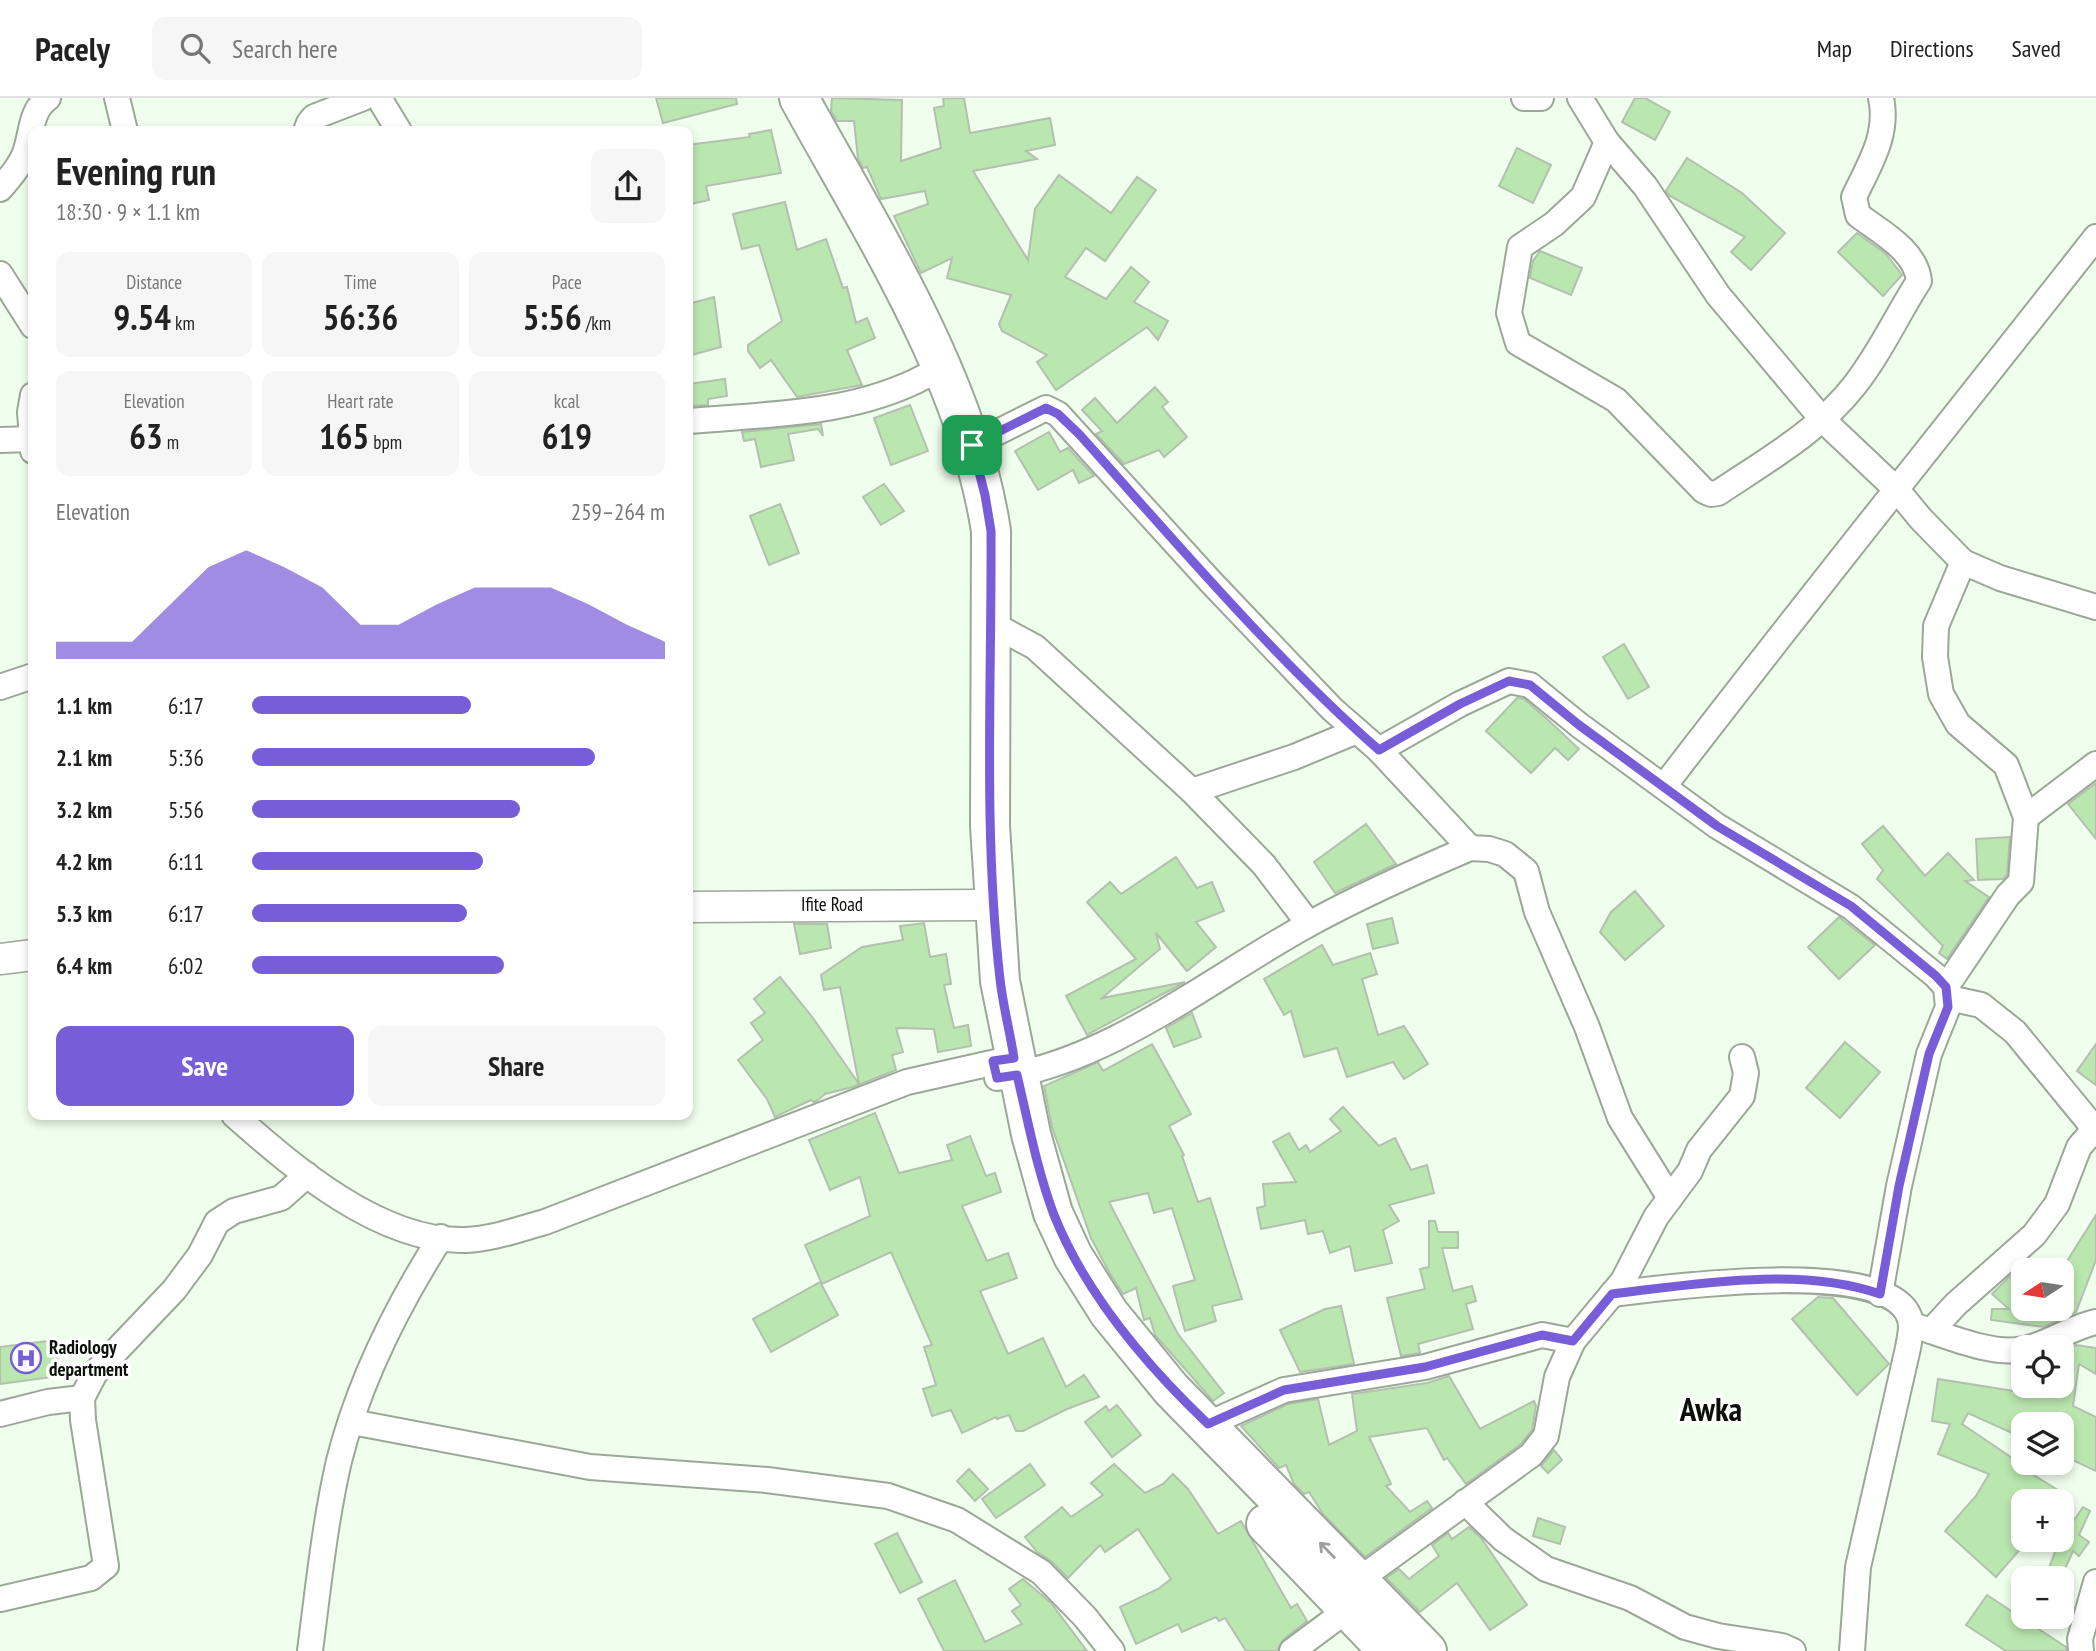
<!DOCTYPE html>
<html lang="en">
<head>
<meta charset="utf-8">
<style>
  :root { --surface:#fff; --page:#f6f6f6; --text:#222; --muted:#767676; --line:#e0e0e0; --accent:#785dd8 }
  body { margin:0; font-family:"PT Sans Narrow",sans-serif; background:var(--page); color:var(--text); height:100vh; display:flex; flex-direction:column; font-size:26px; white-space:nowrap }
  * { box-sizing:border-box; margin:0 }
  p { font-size:23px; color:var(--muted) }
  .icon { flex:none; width:38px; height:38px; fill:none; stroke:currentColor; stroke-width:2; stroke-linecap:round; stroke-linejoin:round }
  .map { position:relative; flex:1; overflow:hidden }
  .sheet { position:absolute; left:28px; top:28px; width:665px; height:994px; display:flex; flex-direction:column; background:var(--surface); border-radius:14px; box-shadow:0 4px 10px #0003 }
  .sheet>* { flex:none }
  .needle { width:46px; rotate:258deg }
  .controls { position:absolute; left:2011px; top:1160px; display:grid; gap:14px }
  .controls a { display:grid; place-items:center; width:63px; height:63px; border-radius:14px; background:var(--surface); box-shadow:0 4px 10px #0003; font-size:35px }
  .pin { position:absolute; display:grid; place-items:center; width:60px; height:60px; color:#fff; margin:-30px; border-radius:14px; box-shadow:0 4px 10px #0006 }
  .round { display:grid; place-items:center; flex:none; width:74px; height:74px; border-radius:14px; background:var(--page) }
  .head { display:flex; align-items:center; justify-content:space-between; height:119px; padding:0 28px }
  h1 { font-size:38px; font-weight:700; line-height:52px }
  .figures { display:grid; grid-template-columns:repeat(3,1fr); gap:10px; height:119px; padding:7px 28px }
  .figures div { display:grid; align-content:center; border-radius:14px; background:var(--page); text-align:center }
  .figures b { font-size:35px; font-weight:700 }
  .figures small { font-size:19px; font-weight:400 }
  .figures p { font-size:19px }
  .chart { height:196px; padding:14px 28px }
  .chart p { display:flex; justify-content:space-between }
  .chart svg { width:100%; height:126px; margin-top:7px; fill:var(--accent); opacity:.7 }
  .action { display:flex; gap:14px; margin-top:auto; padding:14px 28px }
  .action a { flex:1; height:80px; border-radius:14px; background:var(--accent); color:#fff; font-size:28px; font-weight:700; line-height:80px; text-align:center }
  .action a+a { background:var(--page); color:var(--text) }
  ul { padding:0 28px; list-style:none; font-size:23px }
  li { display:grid; grid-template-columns:112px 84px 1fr; align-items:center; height:52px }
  li i { height:18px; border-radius:9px; background:var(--accent) }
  header { display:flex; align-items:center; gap:42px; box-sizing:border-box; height:98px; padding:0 35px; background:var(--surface); border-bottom:2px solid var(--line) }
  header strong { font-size:33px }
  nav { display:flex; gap:38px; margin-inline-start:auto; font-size:24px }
  .search { width:490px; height:63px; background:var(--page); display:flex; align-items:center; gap:18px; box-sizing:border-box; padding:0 24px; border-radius:14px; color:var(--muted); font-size:26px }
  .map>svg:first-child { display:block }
</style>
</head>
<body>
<header>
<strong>Pacely</strong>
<div class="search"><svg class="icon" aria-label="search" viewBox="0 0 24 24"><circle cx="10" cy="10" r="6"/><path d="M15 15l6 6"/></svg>Search here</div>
<nav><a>Map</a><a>Directions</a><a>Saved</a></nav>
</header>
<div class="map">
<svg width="2096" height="1553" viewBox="0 0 2096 1553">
  <rect width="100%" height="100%" fill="#f0feed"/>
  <g fill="#bae7af" stroke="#b3c0b0" stroke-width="2">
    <polygon points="656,0 736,0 737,6 663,25"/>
    <polygon points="832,0 902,2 901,63 941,50 934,10 944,8 943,0 964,0 970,35 1050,20 1055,47 1026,53 1037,61 973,73 1028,162 1035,111 1059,77 1111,115 1137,79 1156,92 1105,163 1086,150 1065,179 1106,201 1131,169 1149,184 1134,204 1168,223 1158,242 1147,229 1056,292 1037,264 1047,257 1002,233 999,226 1011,197 947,180 952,160 921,175 894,118 928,106 925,93 881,101 867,69 863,70 858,61 854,23 837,23 831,13"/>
    <polygon points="1635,0 1645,0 1670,14 1655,42 1622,24"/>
    <polygon points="771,32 781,75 706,88 709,102 691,106 688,92 688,47 750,39 749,36"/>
    <polygon points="1517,50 1551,67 1533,105 1499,88"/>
    <polygon points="1687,60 1742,95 1785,135 1751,172 1731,154 1745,139 1670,98 1666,93"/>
    <polygon points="785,104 797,152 826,141 843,190 847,189 856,225 867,220 875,240 847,252 862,287 797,299 771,262 760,270 748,253 748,247 782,223 759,147 742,151 733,116"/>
    <polygon points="1857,135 1886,156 1902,177 1883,198 1838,154"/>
    <polygon points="1540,153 1582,170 1571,197 1530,180 1533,163"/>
    <polygon points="714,199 721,249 688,258 688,206"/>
    <polygon points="725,281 727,298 708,301 708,307 688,308 688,286"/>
    <polygon points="1155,289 1168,304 1162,309 1187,339 1164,359 1159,352 1124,366 1096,336 1102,333 1082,312 1095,300 1117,325"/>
    <polygon points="910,307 928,353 891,367 874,320"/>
    <polygon points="821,326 823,338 818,331 788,336 794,362 761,369 755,341 744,343 742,334"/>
    <polygon points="1049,334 1060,354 1068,350 1094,378 1079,385 1073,372 1038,392 1015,353"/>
    <polygon points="884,386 904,413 881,427 863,399"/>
    <polygon points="780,406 799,455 769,467 750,418"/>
    <polygon points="1624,546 1649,589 1628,601 1603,559"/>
    <polygon points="1517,600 1524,601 1546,620 1579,651 1568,662 1555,650 1531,675 1486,633"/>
    <polygon points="2096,685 2096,741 2068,706"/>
    <polygon points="1366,726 1396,766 1335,795 1314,764"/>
    <polygon points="1883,728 1925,778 1948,755 1974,782 1965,783 1989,799 1947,861 1939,855 1943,848 1877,781 1883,772 1862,746"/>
    <polygon points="2010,739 2007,777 2003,781 1978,782 1976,741"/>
    <polygon points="1176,759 1197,790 1212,784 1224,813 1196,824 1216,849 1187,873 1156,835 1160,851 1102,900 1185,884 1087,937 1066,898 1136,861 1087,804 1110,784 1121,796"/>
    <polygon points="1635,793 1664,828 1625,862 1600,834 1611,814"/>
    <polygon points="1839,819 1875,847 1839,881 1808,849"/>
    <polygon points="1392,820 1398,845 1373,851 1367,826"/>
    <polygon points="924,825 930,859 946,856 951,886 944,887 954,930 968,927 971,948 938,954 934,931 896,930 903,954 892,957 896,972 853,989 825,996 818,1002 814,1004 811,1002 775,1019 767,1001 738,962 763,942 751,925 765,915 754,901 780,879 813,920 859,986 840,889 824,892 821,877 862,849 903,842 900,828"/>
    <polygon points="794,826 827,826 831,850 800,856"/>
    <polygon points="1322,847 1333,867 1370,855 1377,876 1362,881 1378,937 1404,928 1428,966 1404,981 1393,964 1347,979 1337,950 1304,959 1291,913 1284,917 1264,881"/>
    <polygon points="1192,915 1201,939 1174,949 1166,930"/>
    <polygon points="1845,944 1880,974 1840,1020 1806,990"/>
    <polygon points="1152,946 1191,1016 1169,1028 1184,1057 1182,1058 1198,1104 1210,1100 1242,1201 1212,1208 1216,1223 1185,1233 1173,1188 1195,1182 1172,1110 1154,1115 1148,1095 1109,1104 1178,1236 1224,1295 1213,1303 1155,1237 1150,1220 1144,1222 1136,1190 1123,1196 1109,1174 1091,1140 1052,1029 1044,988 1098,964 1103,973"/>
    <polygon points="2096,946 2096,987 2077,973"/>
    <polygon points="1343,1009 1379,1048 1395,1040 1411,1072 1427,1067 1434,1095 1389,1107 1399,1123 1383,1132 1392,1165 1355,1173 1350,1148 1330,1155 1323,1133 1308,1136 1305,1122 1261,1131 1257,1110 1265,1108 1263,1086 1296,1084 1273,1044 1289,1035 1299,1052 1306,1047 1310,1054 1341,1033 1330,1021"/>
    <polygon points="875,1015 899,1075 952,1062 947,1047 970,1038 986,1078 995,1075 1001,1094 962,1108 987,1163 1008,1155 1017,1180 980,1193 1008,1256 1043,1240 1066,1289 1084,1277 1099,1299 1067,1311 1023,1333 1016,1333 1009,1317 997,1321 996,1319 962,1335 951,1312 932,1318 923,1291 936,1287 924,1249 932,1247 891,1154 822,1186 805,1147 870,1118 860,1079 830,1092 809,1042"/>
    <polygon points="2096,1117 2096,1162 2076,1214 2044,1229 1991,1222 1992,1211 2009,1211 1992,1196 2010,1178 2023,1189 2023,1211 2062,1211 2062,1171"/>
    <polygon points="1429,1123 1435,1123 1438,1134 1458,1134 1458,1150 1442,1150 1453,1193 1472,1188 1476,1203 1466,1206 1473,1231 1418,1246 1420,1255 1401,1258 1387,1200 1425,1191 1420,1171 1429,1169"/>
    <polygon points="820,1184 838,1217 771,1254 753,1221"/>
    <polygon points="1818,1199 1833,1200 1889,1266 1857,1297 1792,1221"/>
    <polygon points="1341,1208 1354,1266 1300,1274 1280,1232 1325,1211"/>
    <polygon points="55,1242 60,1278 0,1286 0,1249"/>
    <polygon points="2076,1247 2096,1250 2096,1276 2079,1266 2073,1308 2096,1319 2096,1373 2062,1357 2062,1326 2023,1326 2023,1340 1968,1315 1962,1326 2024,1368 2019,1368 2058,1392 2051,1404 2023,1404 2023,1448 1996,1479 1945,1433 1976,1398 1989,1376 1938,1356 1950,1326 1932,1323 1938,1281 2014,1293 2015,1288 2062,1288 2062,1263 2071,1265 2062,1257 2062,1253"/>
    <polygon points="1449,1278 1480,1331 1534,1303 1536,1308 1532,1332 1521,1346 1466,1386 1447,1360 1444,1362 1427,1330 1369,1339 1391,1386 1386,1388 1410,1414 1427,1403 1432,1410 1365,1459 1323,1416 1309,1394 1304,1396 1294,1386 1286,1367 1279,1370 1241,1328 1288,1306 1318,1301 1329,1347 1357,1333 1352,1296 1427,1285"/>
    <polygon points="1117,1307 1141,1337 1112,1359 1085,1324 1106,1308 1109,1313"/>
    <polygon points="1554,1352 1562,1362 1548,1375 1541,1368"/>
    <polygon points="1030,1366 1045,1387 996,1420 982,1401"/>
    <polygon points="1114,1366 1145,1395 1163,1386 1173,1376 1188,1391 1218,1436 1241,1423 1291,1510 1297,1506 1307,1523 1283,1542 1277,1553 1246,1553 1225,1520 1219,1523 1216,1519 1182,1534 1178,1526 1136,1546 1120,1509 1158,1491 1171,1481 1138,1431 1105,1454 1100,1447 1068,1480 1051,1463 1037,1454 1025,1439 1062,1409 1071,1419 1103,1397 1091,1385"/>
    <polygon points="969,1371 988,1391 975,1403 957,1383"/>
    <polygon points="2083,1409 2090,1413 2079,1437 2089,1444 2079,1458 2073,1453 2061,1480 2045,1480 2059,1444"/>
    <polygon points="1538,1420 1565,1429 1560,1446 1533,1438"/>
    <polygon points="1469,1429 1481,1440 1527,1507 1490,1532 1457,1485 1420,1514 1386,1480 1399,1471 1409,1481 1439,1458 1432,1447 1448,1435 1452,1441"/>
    <polygon points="897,1435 922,1484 900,1495 875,1446"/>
    <polygon points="1023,1481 1051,1505 1087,1553 944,1553 918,1501 955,1482 985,1544 1022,1526 1012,1513 1021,1507 1009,1491"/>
    <polygon points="1987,1497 2066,1549 2066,1553 2006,1553 1966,1527"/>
  </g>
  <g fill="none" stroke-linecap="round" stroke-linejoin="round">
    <g stroke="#9ba898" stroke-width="28">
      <g id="minor">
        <polyline points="117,0 125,33"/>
        <polyline points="379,0 399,33"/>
        <polyline points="1524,0 1541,0"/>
        <polyline points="1580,0 1607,44 1645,88 1718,197 1822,321 1897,392 1921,421 1963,464 2000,480 2096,509"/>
        <polyline points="306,33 309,25 314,19 363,0"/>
        <path d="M 1607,44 L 1583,99 L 1554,126 L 1520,149 L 1509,215 L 1518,245 L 1616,302 L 1704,393 L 1711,396 L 1718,395 C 1764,364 1819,333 1854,288 C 1879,257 1897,217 1919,183 C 1916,152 1880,134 1858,117 L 1854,99 C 1869,67 1889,37 1881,0"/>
        <path d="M 0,91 C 10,80 20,68 25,55 C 32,36 30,13 48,0"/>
        <polyline points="0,176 33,228"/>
        <polyline points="33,297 30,314 33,353"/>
        <path d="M 688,323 C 769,316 853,317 926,278"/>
        <polyline points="0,342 33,341"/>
        <polyline points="972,347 1046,310 1058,316 1210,483 1332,611 1379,652 1470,750"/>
        <polyline points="992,526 1035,549 1192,693 1294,659 1357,633"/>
        <polyline points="0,589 33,578"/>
        <polyline points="1379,652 1460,606 1509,583 1530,587 1579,627 1717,728 1851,809 1936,878 1946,889 1948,909 1929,956 1899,1088 1880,1196"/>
        <path d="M 1665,687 C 1806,503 1952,322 2096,139"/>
        <polyline points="1192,693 1264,767 1309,826"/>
        <polyline points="2026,719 2096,666"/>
        <polyline points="1946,889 2008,797 2021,784 2026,719 2006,667 1958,626 1941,596 1935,559 1936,528 1963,464"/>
        <path d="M 997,980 C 1112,963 1210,880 1311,825 C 1362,797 1416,773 1470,750 L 1489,751 L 1505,756 L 1526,773 L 1537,814 L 1587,929 L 1620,1020 L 1670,1100"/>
        <path d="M 234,1017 C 294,1070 381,1145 466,1142 C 493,1141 519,1131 545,1124 L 907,984 L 1014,960"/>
        <path d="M 1612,1196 C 1668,1189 1875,1161 1907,1214 C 1914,1226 1910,1237 1908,1250 L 1858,1469 L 1852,1553"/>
        <path d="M 1919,1229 C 1947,1238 1994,1258 2023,1251"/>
        <polyline points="1931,1233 1956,1206 2034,1137 2057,1106 2079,1049 2092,1034 2089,1024 2015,934 1981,907 1949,900"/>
        <path d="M 2028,1250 C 2052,1244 2072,1229 2096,1224"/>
        <polyline points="0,1316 48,1304 82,1300"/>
        <polyline points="352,1324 590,1369 767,1382 888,1398 957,1422 1041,1474 1085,1519 1112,1553"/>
        <polyline points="1208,1326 1284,1292 1425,1269 1542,1237 1573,1243"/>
        <polyline points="1465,1404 1503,1441 1546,1471 1630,1500 1685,1529 1718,1538 1782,1548 1793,1553"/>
        <polyline points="1357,1483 1531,1357 1546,1338 1557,1279 1573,1243 1623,1183 1656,1119 1690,1073 1699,1052 1742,998 1746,975 1742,959"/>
        <polyline points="0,1501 91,1480 106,1468 83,1322 82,1300 95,1275 174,1192 200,1157 217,1124 234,1113 281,1100 307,1077"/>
        <path d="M 310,1553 C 318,1491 325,1423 339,1363 C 359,1283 397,1208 441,1139"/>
        <polyline points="1292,1553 1347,1512"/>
        <polyline points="2081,1553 2080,1541 2096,1484"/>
      </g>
    </g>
    <g stroke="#9ba898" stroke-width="33">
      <g id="tertiary">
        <polyline points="688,809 977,807"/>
        <polyline points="0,861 33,857"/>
      </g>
    </g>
    <g stroke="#9ba898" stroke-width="42">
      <g id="primary">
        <path d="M 799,0 C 872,133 968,281 991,433 L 990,728 L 1000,883 L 1031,1036 L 1053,1115 L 1073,1158 L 1109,1215 L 1171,1291 L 1427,1553"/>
        <polyline points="1266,1426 1388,1553"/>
      </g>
    </g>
    <use href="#minor" stroke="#fff" stroke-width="24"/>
    <use href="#tertiary" stroke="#fff" stroke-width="30"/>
    <use href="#primary" stroke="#fff" stroke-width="38"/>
  </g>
  <defs><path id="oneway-shaft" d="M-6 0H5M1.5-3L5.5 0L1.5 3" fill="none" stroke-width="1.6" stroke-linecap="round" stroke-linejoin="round" transform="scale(1.75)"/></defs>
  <use stroke="#9d9f9d" href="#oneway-shaft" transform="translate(1327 1452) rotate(-134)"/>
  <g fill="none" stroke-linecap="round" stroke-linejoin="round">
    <g stroke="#fff" stroke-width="14">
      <path id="route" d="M 1046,310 L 1058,316 L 1079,336 C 1176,444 1270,556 1379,652 L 1460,606 L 1509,583 L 1530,587 L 1579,627 L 1717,728 L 1851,808 L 1936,878 L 1946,889 L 1948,909 L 1929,956 L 1899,1088 L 1880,1196 C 1799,1168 1696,1186 1612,1196 L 1573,1243 L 1542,1237 L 1425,1269 L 1284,1292 L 1208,1326 C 1146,1267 1086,1197 1054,1117 C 1037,1072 1028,1023 1017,977 L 997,980 L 993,963 L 1014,960 C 1010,934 1003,908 1000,881 C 983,732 992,582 991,433 L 985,397 L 972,347 Z"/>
    </g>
    <use href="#route" stroke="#785dd8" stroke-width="9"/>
  </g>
  <defs>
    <g id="hospital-ring" transform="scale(1.575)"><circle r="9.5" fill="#fff" stroke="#785dd8" stroke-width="1.5"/><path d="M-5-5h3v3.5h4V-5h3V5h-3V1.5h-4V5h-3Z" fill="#785dd8"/></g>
  </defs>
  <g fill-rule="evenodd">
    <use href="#hospital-ring" x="26" y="1260"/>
  </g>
  <g text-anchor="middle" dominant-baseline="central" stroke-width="7" stroke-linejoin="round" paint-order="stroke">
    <g font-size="19" fill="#0b0f0a" stroke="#fff">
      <text x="832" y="806">Ifite Road</text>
    </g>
    <g font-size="19" font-weight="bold" fill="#0b0f0a" stroke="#fff" text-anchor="start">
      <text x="49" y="1249">Radiology<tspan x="49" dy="22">department</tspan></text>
    </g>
    <g font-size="33" font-weight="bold" fill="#0b0f0a" stroke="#fff">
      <text x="1711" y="1310">Awka</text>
    </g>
  </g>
</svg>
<div class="controls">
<a><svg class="needle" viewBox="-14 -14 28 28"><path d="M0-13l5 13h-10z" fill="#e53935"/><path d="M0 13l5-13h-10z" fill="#767676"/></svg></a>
<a><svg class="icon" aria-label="locate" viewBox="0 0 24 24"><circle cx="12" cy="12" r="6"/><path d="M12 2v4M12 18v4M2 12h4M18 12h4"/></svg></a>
<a><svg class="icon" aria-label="layers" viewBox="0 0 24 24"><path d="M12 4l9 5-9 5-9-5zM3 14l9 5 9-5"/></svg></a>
<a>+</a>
<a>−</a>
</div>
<div class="pin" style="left:972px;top:347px;background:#1e9e55"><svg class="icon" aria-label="arrive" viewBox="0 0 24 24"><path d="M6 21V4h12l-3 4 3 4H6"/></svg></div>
<section class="sheet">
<div class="head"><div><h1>Evening run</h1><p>18:30 · 9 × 1.1 km</p></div><a class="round"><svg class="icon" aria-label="share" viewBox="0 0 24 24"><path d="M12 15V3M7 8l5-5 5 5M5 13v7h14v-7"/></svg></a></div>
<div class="figures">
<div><p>Distance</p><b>9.54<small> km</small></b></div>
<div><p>Time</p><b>56:36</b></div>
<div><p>Pace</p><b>5:56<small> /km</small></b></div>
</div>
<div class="figures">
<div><p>Elevation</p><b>63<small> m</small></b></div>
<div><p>Heart rate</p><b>165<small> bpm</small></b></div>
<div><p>kcal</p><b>619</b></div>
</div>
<div class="chart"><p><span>Elevation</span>259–264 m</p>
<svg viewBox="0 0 160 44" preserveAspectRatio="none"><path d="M0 44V38L10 38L20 38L30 25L40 12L50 6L60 12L70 19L80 32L90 32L100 25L110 19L120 19L130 19L140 25L150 32L160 38V44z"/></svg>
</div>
<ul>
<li><b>1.1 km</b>6:17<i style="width:53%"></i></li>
<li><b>2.1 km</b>5:36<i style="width:83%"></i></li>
<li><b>3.2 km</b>5:56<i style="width:65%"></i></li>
<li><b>4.2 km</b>6:11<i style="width:56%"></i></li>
<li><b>5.3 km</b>6:17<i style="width:52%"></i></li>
<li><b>6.4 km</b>6:02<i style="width:61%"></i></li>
</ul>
<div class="action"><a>Save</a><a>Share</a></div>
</section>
</div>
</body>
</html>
